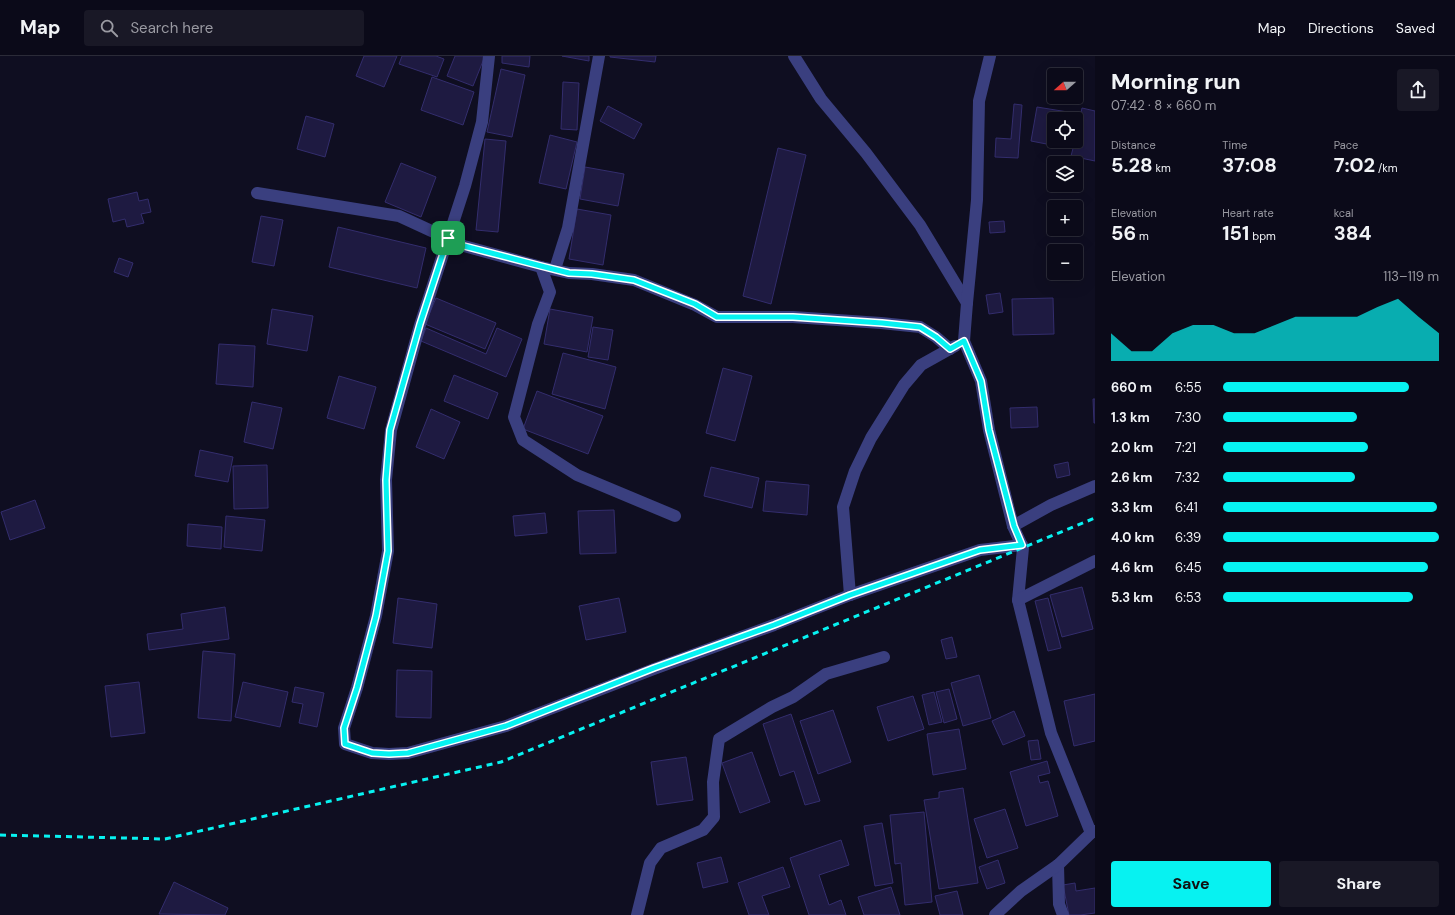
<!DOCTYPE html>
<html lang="en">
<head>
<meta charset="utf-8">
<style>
  :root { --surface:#0b0a19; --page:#191826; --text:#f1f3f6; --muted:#9a9aa2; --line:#2b2b38; --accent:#07f2f1 }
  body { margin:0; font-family:"DM Sans",sans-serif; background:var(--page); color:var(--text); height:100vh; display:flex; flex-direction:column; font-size:15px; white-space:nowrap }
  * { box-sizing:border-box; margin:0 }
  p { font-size:13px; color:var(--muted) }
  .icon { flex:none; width:22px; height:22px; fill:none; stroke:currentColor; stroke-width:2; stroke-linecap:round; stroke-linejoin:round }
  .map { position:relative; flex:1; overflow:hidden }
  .drawer { display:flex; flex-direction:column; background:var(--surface); width:360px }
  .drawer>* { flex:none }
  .needle { width:26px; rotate:249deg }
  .tools { position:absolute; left:1047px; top:12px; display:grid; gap:8px }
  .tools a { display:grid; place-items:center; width:36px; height:36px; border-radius:4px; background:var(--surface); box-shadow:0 4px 16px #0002,0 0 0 1px var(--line); font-size:20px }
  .pin { position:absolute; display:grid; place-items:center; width:34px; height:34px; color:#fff; margin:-17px; border-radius:8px; box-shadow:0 2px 6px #0006 }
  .round { display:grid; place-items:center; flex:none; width:42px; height:42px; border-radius:4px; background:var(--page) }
  .headline { display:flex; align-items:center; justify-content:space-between; height:68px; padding:0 16px }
  h1 { font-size:22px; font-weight:700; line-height:30px }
  .stats { display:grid; grid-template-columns:repeat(3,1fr); gap:6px; height:68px; padding:4px 16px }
  .stats div { display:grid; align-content:center }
  .stats b { font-size:20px; font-weight:700 }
  .stats small { font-size:11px; font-weight:400 }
  .stats p { font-size:11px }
  .chart { height:112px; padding:8px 16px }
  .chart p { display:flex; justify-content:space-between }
  .chart svg { width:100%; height:72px; margin-top:4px; fill:var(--accent); opacity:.7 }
  .action { display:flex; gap:8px; margin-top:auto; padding:8px 16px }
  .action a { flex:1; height:46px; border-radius:4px; background:var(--accent); color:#111; font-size:16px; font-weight:700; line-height:46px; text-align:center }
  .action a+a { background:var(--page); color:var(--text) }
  ul { padding:0 16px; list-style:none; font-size:13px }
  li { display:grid; grid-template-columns:64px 48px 1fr; align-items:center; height:30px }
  li i { height:10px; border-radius:5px; background:var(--accent) }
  header { display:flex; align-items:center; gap:24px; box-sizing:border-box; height:56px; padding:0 20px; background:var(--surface); border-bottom:1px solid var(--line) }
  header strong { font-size:19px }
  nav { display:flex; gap:22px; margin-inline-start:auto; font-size:14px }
  .search { width:280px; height:36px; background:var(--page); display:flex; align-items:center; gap:10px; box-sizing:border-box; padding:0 14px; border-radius:4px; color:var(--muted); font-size:15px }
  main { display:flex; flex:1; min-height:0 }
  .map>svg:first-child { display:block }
</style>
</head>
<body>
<header>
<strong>Map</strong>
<div class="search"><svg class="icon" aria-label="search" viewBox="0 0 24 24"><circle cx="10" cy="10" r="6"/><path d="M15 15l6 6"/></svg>Search here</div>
<nav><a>Map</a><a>Directions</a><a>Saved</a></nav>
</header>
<main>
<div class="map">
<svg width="1095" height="859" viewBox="0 0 1095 859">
  <rect width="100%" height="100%" fill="#0f0e21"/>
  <g fill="#1e1a41" stroke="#332d6d">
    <polygon points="364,0 397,0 384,31 356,20"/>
    <polygon points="402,0 436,0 444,3 437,21 399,8"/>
    <polygon points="455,0 485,0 473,30 447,20"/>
    <polygon points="502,0 530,0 529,11 502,7"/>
    <polygon points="562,0 589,0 589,5"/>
    <polygon points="610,0 656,0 655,6 610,1"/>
    <polygon points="501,13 525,19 512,81 487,76"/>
    <polygon points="432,21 474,36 463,69 421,54"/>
    <polygon points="563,26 579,27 577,74 561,73"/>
    <polygon points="1014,48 1022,49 1018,102 995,101 996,82 1011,83"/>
    <polygon points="608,50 642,68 634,83 600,65"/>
    <polygon points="1037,51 1068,56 1067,63 1054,63 1054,85 1063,85 1062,91 1031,85"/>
    <polygon points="1082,52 1095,55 1095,105 1071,100 1075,85 1076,85 1076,79"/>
    <polygon points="306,60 334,68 325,101 297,93"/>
    <polygon points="550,79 577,86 566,133 539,127"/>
    <polygon points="485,83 506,85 498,176 476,174"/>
    <polygon points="778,92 806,99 771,248 743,240"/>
    <polygon points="401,107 436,121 421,161 385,146"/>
    <polygon points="585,111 624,118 618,150 580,143"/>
    <polygon points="137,136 139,145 148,143 151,156 141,158 144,167 127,171 125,163 113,166 108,143"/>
    <polygon points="577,153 611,159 603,209 569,203"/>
    <polygon points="261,160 283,164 274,210 252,206"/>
    <polygon points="1004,165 1005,176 990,177 989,166"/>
    <polygon points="338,171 426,192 417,232 329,211"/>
    <polygon points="119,202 133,207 128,221 114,216"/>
    <polygon points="1000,237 1003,256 989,258 986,239"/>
    <polygon points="436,242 496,267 485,293 425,268"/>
    <polygon points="1053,242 1054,278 1013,279 1012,243"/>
    <polygon points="272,253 313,260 307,295 267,288"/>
    <polygon points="550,253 593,261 587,296 544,288"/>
    <polygon points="593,271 613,274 608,304 588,301"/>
    <polygon points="426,272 486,298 497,272 522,283 506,321 421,285"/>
    <polygon points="219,288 255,290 253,331 216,328"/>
    <polygon points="563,297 616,311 605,353 552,338"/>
    <polygon points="723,312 752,320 735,385 706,377"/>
    <polygon points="454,319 498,337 488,363 444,345"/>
    <polygon points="339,320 376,331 364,373 327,362"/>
    <polygon points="537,335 603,360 588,398 523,373"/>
    <polygon points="1093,343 1095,343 1095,367 1094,367"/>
    <polygon points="252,346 282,352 273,393 244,386"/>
    <polygon points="1037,351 1038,371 1011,372 1010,352"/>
    <polygon points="431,353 460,366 444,403 416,391"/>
    <polygon points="200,394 233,401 228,426 195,420"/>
    <polygon points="1068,406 1070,419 1057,422 1054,409"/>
    <polygon points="267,409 268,452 234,453 233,410"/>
    <polygon points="711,411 759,422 752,452 704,440"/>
    <polygon points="766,425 809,429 807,459 763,455"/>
    <polygon points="35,444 45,472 10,484 1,456"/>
    <polygon points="614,454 616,497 580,498 578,455"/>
    <polygon points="545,457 547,477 515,480 513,460"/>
    <polygon points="226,460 265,464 262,495 224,491"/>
    <polygon points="188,468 222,471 221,493 187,490"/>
    <polygon points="1082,531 1093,573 1062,581 1050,539"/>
    <polygon points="398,542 437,548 432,592 393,587"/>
    <polygon points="619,542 626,576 586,584 579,550"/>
    <polygon points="1048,542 1061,592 1048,595 1035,545"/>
    <polygon points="225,551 229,583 149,594 147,578 183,573 181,558"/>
    <polygon points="952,581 957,601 946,603 941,584"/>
    <polygon points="203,595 235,598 231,665 198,662"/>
    <polygon points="397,614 432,615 431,662 396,661"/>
    <polygon points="979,619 991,662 963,670 951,627"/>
    <polygon points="139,626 145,677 111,681 105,630"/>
    <polygon points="243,626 288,636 280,671 235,661"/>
    <polygon points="295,631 324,637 317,671 299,667 303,648 292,646"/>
    <polygon points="949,633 957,663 944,667 936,636"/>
    <polygon points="934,636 942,666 929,669 922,639"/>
    <polygon points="1095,638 1095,685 1074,690 1064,645"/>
    <polygon points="913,640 924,673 888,685 877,651"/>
    <polygon points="833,654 851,706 818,718 800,665"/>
    <polygon points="1014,655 1025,680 1003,689 992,665"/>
    <polygon points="791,658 820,745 805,749 794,715 780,720 763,668"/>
    <polygon points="959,673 966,713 933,719 927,678"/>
    <polygon points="1038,684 1041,703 1031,704 1028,685"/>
    <polygon points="752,696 770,746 740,757 722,707"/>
    <polygon points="686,701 693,744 657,749 651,706"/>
    <polygon points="1047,705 1050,717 1038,720 1040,727 1048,725 1058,760 1026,770 1010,716"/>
    <polygon points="963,732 978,827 939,833 924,744 939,742 939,736"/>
    <polygon points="1005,753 1018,792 987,802 974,763"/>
    <polygon points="924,756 932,846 905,849 901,807 895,808 890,759"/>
    <polygon points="882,767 893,827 875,830 864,770"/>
    <polygon points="841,784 849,809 819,819 829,849 841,844 846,859 809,859 790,802"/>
    <polygon points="721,801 728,826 703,832 697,807"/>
    <polygon points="998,804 1005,827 987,833 979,811"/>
    <polygon points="783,811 790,831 762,840 769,859 749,859 738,827"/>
    <polygon points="174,826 228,852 225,859 159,858"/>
    <polygon points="1075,827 1076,835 1095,832 1095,857 1080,859 1069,859 1063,829"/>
    <polygon points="891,831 900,859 864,859 858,841"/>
    <polygon points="957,835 963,859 940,859 935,840"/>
  </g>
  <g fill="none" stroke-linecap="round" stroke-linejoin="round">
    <g stroke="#3a3f7f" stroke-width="12">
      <polyline points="489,0 482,66 465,130 420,269 391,374 386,424 388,495 376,560 357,632 344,672 345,688 372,697 389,698 408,697 506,670 654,613 774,569 850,539 980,494 1022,489"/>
      <polyline points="794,0 821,43 866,97 920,169 967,247"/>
      <polyline points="990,0 979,45 977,144 967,247 964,285 981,325 989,374 1013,470 1023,492 1018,544 1051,677 1091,777"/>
      <polyline points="257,137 399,160 464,190 541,211 569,217 592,218 634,224 695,249 717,261 793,261 881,267 920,271 936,281 950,293"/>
      <polyline points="541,211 550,236 538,268 514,361 523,384 577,419 675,460"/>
      <polyline points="555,213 568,172 599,0"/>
      <polyline points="1013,470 1051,449 1095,430"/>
      <polyline points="850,539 843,451 855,415 871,382 904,329 921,309 955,290"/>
      <polyline points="1018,544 1095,505"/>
      <polyline points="1058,809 1059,848 1063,859"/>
      <polyline points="637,859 650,807 661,792 703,774 714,761 713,726 719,683 772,651 793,641 826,618 884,601"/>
      <polyline points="995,859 1021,835 1058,809 1091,777 1095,775"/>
    </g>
    <polyline stroke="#07f2f1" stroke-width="3" stroke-dasharray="6 5" stroke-linecap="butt" points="0,779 165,783 501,706 1095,462"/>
  </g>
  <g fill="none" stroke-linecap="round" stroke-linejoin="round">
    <g stroke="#fff" stroke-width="8">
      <polygon id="route" points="448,182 464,190 541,210 569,217 592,218 634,224 695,248 717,261 793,261 882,267 920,271 936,281 950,293 964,285 981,325 989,374 1014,470 1022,489 980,494 850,539 774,569 654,612 506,670 408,697 389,698 372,697 345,688 344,672 357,632 376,560 388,495 386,424 390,374 420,268"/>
    </g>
    <use href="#route" stroke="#07f2f1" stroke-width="5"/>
  </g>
</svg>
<div class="tools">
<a><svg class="needle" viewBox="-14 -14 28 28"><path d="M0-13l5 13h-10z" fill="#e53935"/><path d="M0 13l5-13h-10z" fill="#9a9aa2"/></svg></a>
<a><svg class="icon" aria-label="locate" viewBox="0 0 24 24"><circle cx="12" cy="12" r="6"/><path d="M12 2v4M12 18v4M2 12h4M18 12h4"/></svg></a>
<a><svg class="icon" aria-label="layers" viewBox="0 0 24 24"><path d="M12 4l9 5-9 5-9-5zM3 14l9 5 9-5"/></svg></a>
<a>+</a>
<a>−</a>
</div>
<div class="pin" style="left:448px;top:182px;background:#1e9e55"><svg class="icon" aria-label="arrive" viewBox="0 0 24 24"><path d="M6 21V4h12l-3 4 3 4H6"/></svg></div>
</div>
<section class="drawer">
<div class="headline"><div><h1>Morning run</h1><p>07:42 · 8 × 660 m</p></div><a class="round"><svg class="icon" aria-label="share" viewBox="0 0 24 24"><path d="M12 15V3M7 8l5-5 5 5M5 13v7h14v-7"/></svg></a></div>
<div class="stats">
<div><p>Distance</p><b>5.28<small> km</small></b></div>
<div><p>Time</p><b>37:08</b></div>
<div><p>Pace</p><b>7:02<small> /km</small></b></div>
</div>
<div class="stats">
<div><p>Elevation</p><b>56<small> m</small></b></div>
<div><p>Heart rate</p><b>151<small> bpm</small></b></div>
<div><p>kcal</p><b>384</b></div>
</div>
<div class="chart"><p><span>Elevation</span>113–119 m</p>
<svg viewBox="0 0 160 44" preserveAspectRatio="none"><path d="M0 44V27L10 38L20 38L30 27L40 22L50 22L60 27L70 27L80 22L90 17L100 17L110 17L120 17L130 11L140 6L150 17L160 27V44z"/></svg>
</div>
<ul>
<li><b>660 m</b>6:55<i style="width:86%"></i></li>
<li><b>1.3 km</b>7:30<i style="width:62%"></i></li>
<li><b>2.0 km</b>7:21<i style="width:67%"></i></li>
<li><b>2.6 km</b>7:32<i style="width:61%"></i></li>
<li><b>3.3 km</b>6:41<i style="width:99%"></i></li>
<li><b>4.0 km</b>6:39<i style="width:100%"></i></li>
<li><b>4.6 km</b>6:45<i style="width:95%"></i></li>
<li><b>5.3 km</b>6:53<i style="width:88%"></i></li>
</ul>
<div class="action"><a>Save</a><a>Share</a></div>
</section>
</main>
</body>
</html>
